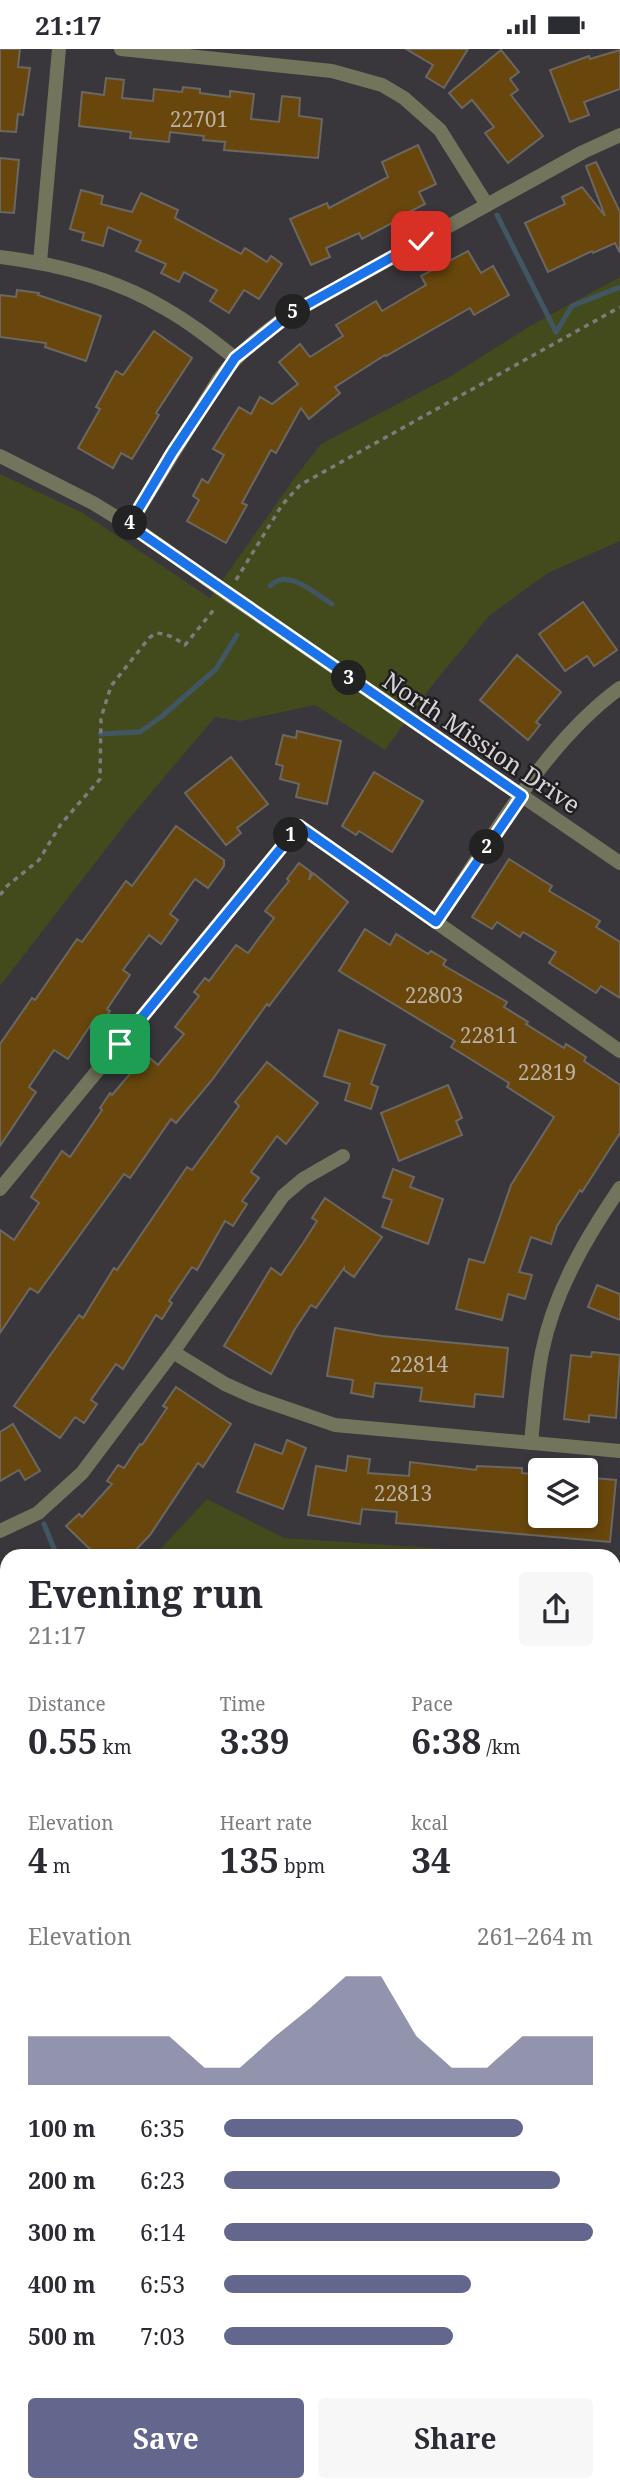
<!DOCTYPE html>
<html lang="en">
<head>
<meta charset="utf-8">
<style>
  :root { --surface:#fff; --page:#f7f7f7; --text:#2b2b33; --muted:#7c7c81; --accent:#64678d }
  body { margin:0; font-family:"Noto Serif",serif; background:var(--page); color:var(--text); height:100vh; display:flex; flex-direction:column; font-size:26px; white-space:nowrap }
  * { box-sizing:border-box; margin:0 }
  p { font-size:23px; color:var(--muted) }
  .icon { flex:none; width:38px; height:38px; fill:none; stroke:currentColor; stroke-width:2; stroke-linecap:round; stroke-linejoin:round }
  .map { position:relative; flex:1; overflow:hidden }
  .sheet { position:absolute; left:0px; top:1500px; width:621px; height:943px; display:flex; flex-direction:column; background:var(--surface); border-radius:21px 21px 0 0; box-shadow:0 4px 10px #0003 }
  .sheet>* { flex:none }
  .buttons { position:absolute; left:528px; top:1409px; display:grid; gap:14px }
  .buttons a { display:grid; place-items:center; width:70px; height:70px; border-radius:7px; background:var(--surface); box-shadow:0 4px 10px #0003; font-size:35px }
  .pin { position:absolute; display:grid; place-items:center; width:60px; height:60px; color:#fff; margin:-30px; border-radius:14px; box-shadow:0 4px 10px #0006 }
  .km { position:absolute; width:35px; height:35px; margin:-18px; border-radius:50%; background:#222; color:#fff; font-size:19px; line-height:35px; text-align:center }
  .round { display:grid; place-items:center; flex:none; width:74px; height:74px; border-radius:7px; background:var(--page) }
  .headline { display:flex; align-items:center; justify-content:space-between; height:119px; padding:0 28px }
  h1 { font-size:38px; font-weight:700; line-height:52px }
  .stats { display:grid; grid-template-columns:repeat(3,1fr); gap:10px; height:119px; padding:7px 28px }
  .stats div { display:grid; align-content:center }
  .stats b { font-size:35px; font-weight:700 }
  .stats small { font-size:19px; font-weight:400 }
  .stats p { font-size:19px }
  .chart { height:196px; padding:14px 28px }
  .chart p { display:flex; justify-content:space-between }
  .chart svg { width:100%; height:126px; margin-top:7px; fill:var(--accent); opacity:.7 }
  .primary-button { display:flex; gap:14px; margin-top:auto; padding:14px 28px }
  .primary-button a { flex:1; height:80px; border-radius:7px; background:var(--accent); color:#fff; font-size:28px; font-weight:700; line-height:80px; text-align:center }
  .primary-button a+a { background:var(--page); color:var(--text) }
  ul { padding:0 28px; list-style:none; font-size:23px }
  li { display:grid; grid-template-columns:112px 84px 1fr; align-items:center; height:52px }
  li i { height:18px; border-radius:9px; background:var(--accent) }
  .status { display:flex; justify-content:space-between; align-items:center; height:49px; padding:0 35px; background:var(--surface); direction:ltr }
  .status svg { height:19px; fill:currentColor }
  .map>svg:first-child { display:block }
</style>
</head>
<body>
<div class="status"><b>21:17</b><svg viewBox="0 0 49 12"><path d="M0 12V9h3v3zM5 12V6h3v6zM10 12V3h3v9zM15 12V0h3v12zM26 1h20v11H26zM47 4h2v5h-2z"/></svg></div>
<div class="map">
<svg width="620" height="2442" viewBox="0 0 620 2442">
  <rect width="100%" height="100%" fill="#39373b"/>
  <g fill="#434b1c">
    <polygon points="620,228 620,492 548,524 490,566 434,634 385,701 315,656 240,672 215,668 129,770 0,937 0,425 83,464 210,549 296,427 321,395 451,327 530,277"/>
    <polygon points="207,1450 284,1489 462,1501 502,1507 154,1507"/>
    <polygon points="614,1517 620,1518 620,1769 614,1769"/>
    <polygon points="7,1603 7,2436 447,2436 448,2442 0,2442 0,1605"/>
    <polygon points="614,2002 620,2002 620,2353 614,2356"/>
  </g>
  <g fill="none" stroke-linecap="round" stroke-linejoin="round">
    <g stroke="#405763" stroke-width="5">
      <polyline points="497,166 556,283"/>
      <polyline points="556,283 572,257 620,238"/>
      <path d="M 270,537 C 288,518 315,545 332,555"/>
      <polyline points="100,685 140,683 161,668 216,620 237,586"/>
      <polyline points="44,1475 57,1507"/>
    </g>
  </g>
  <g fill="#69470c" stroke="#6b6763" stroke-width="2">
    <polygon points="0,0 20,0 18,18 30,19 23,66 18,65 16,83 0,82"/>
    <polygon points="406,0 468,0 444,39 426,28 433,16"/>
    <polygon points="501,1 519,23 510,30 518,41 511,46 543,87 508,114 485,84 494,78 472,51 462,59 449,44"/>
    <polygon points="620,1 620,40 584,53 589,66 570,73 550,21 589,7 590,10"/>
    <polygon points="106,29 124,31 122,49 153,52 154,40 182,43 183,38 200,40 200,44 230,48 230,42 254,45 251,70 279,73 282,47 300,49 299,67 322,70 318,109 224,101 225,93 203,91 204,87 170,83 169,93 130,89 131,83 79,77 82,43 104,46"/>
    <polygon points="418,96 436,135 419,143 425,155 393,171 394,173 362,190 359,184 326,199 330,208 311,216 290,170 327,154 329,159 388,128 382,113"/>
    <polygon points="0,109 19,111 14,164 0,163"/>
    <polygon points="596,113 620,163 620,204 615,194 593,204 592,202 548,223 525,174 565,155 562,148 582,138 605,167 586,117"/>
    <polygon points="81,141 103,147 101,155 132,163 141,144 178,161 175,169 241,205 245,199 267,213 271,207 282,215 259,250 244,241 229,264 210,252 217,241 184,223 179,233 161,224 166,215 136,202 141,192 108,178 103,197 82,191 84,184 70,180"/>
    <polygon points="468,202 481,224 493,217 509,246 474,266 470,259 386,307 385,306 335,338 340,344 309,370 301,359 276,404 271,401 242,454 247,456 226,494 187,472 199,451 193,447 202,430 208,434 224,406 213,400 239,358 251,365 260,348 272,355 298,335 279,313 300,295 310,308 343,287 336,276 376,252 382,262 426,236 421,227"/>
    <polygon points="17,241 39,244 38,246 101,267 86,312 45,298 46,294 0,288 0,246 16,248"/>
    <polygon points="154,282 192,309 156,364 159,366 132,410 121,404 113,419 78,399 100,360 96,358 116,322 123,326"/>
    <polygon points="583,553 617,601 594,617 587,607 565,622 539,585"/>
    <polygon points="517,606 561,643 536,673 540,676 528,691 480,651"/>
    <polygon points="297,682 341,692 327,755 296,748 299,735 280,730 283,717 276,715 283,686 296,689"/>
    <polygon points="231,708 268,755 237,779 241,784 226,796 185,744"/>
    <polygon points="374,723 423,752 392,803 359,782 356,786 342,777"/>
    <polygon points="176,777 224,811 224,817 208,839 195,830 170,865 178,871 161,895 149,886 123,921 130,926 107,960 110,962 100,976 94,971 68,1010 54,1001 29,1038 36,1043 0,1097 0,995 32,949 35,951 77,890 82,893 126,832 132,837"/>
    <polygon points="509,810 552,837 549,842 600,872 596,878 620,893 620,949 601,937 596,944 549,914 556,903 523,883 520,888 497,873 492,880 472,868"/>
    <polygon points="299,814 311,823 309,831 313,824 348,853 269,957 267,955 212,1031 176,1074 171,1070 130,1129 124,1125 38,1244 30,1239 0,1284 0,1181 14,1191 39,1154 31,1148 62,1102 70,1108 102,1061 100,1059 110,1044 112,1046 146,1006 158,1016 184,985 175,978 199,947 194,943 205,929 209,932 236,896 248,904 274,869 265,862 289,832 287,830"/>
    <polygon points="365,880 390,896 396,885 428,905 431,902 446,911 443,916 507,953 504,958 528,973 526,975 564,999 566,995 586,1008 584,1012 620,1036 620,1084 582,1143 580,1141 557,1177 551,1195 531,1188 519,1223 532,1226 525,1250 508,1245 502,1271 456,1260 469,1210 484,1214 511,1136 554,1068 507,1038 509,1034 451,998 455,992 339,922"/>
    <polygon points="339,981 385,996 371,1035 378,1038 371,1060 345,1051 350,1035 324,1027"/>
    <polygon points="267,1013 318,1054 286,1095 277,1087 251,1123 259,1129 242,1152 247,1155 233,1177 225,1172 197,1221 192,1218 169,1252 172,1254 162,1270 156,1266 123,1320 116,1315 91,1351 97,1355 84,1374 75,1368 60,1389 14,1357 79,1266 83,1269 114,1219 117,1221 187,1118 192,1121 239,1057 235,1053"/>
    <polygon points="448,1036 462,1069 456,1072 462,1086 399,1112 381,1064"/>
    <polygon points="393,1120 414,1128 410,1138 443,1150 428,1195 382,1178 392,1151 383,1148"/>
    <polygon points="325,1149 382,1188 354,1228 344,1221 344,1219 316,1259 311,1256 295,1280 271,1325 224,1297 271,1219 281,1226 303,1194 317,1172 312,1169"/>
    <polygon points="597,1236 620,1245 620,1271 588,1258"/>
    <polygon points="335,1279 382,1287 508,1299 503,1348 475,1345 474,1358 420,1352 422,1339 375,1334 373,1348 351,1344 353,1331 327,1327"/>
    <polygon points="592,1303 620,1306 616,1369 589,1366 589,1373 564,1370 571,1306 591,1308"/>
    <polygon points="176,1338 231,1375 203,1418 198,1414 150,1486 130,1507 97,1507 66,1477 79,1465 82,1468 112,1435 107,1432 118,1416 124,1419 140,1395 142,1396 167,1359 163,1357"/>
    <polygon points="13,1375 40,1422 25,1431 19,1421 0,1432 0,1383"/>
    <polygon points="287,1391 306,1399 283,1460 237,1443 255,1395 282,1405"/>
    <polygon points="348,1407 370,1410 368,1424 409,1427 410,1413 476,1421 477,1417 522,1419 522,1424 541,1426 541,1466 586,1466 586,1440 593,1441 594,1429 616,1431 610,1493 396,1474 397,1463 362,1460 360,1475 308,1466 316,1417 346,1422"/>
  </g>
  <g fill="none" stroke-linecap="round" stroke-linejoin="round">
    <g stroke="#7d7b7e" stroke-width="3.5" stroke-dasharray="5 5" stroke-linecap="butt">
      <polyline points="236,531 282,456 300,436 620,258"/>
      <path d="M 0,846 L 7,837 L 39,811 L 61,775 L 100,730 L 101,669 L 111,637 L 149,589 L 156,584 C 168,585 175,589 185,596 L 216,558"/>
      <polyline points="0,1698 7,1698"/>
      <polyline points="614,1723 620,1724"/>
      <polyline points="7,2036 7,2094"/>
      <polyline points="0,2165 3,2157 7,2131"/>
      <polyline points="0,2184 7,2205"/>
      <polyline points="614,2333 620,2327"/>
      <polyline points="324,2442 340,2436"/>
    </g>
    <g stroke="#72755c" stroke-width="14">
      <polyline points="121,0 332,22 382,36 404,49 440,81 487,156"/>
      <path d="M 0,208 C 57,215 114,229 164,259 C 189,273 212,291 235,309"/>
      <polyline points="40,213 59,0"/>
      <path d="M 129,476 L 219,330 C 239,303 263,284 290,265 L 583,103 L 620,86"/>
      <path d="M 436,873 C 488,796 544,694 620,639"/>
      <polyline points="0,1140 299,777 620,1002"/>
      <polyline points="173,1303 225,1335 254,1348 335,1376 620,1402"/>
      <path d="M 531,1394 C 534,1364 536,1333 542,1303 C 554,1243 586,1189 620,1139"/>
      <polyline points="0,1482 38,1464 82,1424 173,1303 283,1147 303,1130 343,1107"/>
      <polyline points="614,1888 620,1888"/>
      <polyline points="432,2436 434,2442"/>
    </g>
    <polyline stroke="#72755c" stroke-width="14" points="0,407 93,454 142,484 226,544 620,814"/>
  </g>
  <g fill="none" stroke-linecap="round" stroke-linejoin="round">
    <g stroke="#fff" stroke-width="14">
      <polyline id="route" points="120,995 299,777 436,873 522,747 129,476 172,404 235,309 290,265 421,192"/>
    </g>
    <use href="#route" stroke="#1a73e8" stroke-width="9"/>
  </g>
  <g text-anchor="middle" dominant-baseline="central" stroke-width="5" stroke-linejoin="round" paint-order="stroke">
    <g font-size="21" fill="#bbb1a4">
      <text x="199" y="70">22701</text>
      <text x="434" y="946">22803</text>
      <text x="489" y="986">22811</text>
      <text x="547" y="1023">22819</text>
      <text x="419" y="1315">22814</text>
      <text x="403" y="1444">22813</text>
    </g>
    <g font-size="24" fill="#d6d4d7" stroke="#201e21">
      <text transform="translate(482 693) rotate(34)">North Mission Drive</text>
    </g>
  </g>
</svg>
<div class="buttons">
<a><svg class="icon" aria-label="layers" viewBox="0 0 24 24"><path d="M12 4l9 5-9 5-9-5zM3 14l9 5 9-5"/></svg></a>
</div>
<div class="pin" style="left:120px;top:995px;background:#1e9e55"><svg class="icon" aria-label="arrive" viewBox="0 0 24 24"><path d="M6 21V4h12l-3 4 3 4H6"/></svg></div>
<div class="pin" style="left:421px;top:192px;background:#d93025"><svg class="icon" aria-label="check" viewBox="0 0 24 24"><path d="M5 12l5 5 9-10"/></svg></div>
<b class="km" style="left:291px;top:786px">1</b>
<b class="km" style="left:487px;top:798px">2</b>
<b class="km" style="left:349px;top:629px">3</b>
<b class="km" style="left:130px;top:474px">4</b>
<b class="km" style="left:293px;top:263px">5</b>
<section class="sheet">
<div class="headline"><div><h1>Evening run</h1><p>21:17</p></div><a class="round"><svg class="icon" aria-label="share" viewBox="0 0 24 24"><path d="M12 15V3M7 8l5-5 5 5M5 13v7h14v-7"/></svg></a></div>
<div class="stats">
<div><p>Distance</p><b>0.55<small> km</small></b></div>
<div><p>Time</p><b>3:39</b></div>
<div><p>Pace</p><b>6:38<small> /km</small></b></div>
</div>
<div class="stats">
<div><p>Elevation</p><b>4<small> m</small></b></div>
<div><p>Heart rate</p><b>135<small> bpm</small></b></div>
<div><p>kcal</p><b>34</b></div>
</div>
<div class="chart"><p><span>Elevation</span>261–264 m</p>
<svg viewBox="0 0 160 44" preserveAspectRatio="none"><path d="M0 44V27L10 27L20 27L30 27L40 27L50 38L60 38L70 27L80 17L90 6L100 6L110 27L120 38L130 38L140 27L150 27L160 27V44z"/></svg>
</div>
<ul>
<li><b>100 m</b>6:35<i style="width:81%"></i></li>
<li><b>200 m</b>6:23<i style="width:91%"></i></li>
<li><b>300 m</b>6:14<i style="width:100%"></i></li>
<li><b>400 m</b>6:53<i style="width:67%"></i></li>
<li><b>500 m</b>7:03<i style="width:62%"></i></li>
</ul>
<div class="primary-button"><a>Save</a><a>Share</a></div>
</section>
</div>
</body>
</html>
